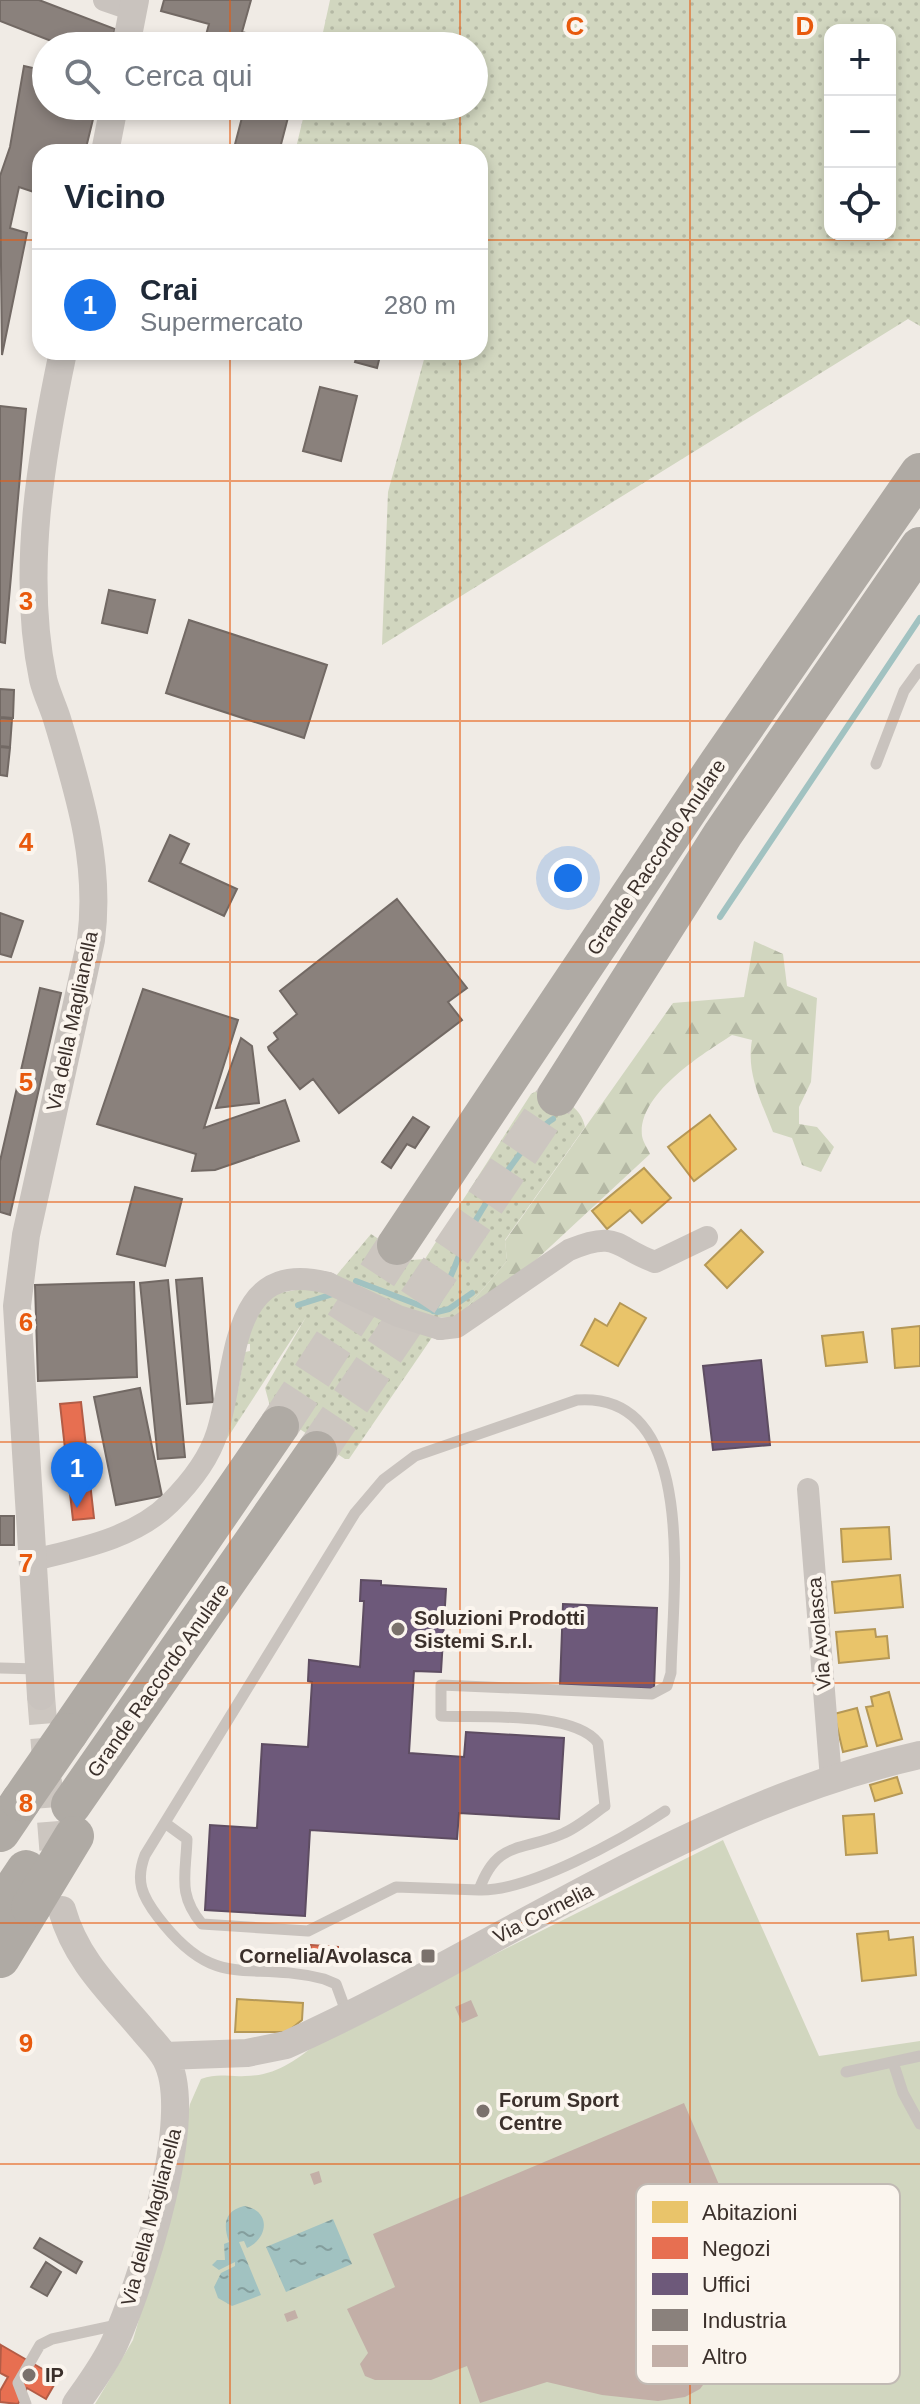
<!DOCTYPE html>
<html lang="it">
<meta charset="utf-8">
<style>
body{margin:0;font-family:Arial,sans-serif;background:#f2f2f3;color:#1f2937}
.controls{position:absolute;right:24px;top:24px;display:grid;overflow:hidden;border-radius:16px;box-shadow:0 4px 12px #0003}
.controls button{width:72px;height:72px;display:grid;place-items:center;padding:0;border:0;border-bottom:2px solid #e0e1e3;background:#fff;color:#1f2937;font:40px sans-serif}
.you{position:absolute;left:568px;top:878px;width:28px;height:28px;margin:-20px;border:6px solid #fff;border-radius:50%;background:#1a73e8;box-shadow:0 0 0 12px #1a73e833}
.badge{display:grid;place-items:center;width:52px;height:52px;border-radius:50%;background:#1a73e8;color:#fff;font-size:26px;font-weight:700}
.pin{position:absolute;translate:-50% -66px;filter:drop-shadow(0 2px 4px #0008)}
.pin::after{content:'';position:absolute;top:42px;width:28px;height:24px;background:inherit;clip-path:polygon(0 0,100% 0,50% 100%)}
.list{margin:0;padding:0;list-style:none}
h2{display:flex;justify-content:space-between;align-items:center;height:104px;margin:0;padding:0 32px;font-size:34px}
h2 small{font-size:26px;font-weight:400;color:#747a83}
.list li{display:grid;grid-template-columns:52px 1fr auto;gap:24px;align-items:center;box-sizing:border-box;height:112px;padding:0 32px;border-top:2px solid #e0e1e3}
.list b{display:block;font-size:30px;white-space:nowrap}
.list p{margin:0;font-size:26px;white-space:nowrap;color:#747a83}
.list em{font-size:26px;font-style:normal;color:#747a83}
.icon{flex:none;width:44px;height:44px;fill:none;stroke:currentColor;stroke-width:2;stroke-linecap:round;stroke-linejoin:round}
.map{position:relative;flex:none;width:920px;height:2404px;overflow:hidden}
.search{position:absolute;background:#fff;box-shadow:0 4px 12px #0003;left:32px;top:32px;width:456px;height:88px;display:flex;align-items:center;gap:20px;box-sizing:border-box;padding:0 28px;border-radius:44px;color:#747a83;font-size:30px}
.panel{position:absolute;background:#fff;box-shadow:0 4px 12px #0003;left:32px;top:144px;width:456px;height:216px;border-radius:24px}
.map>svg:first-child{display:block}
.grass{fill:url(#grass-dots);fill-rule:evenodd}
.forest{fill:url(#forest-firs)}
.green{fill:#d1d6bf}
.water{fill:url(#water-ripples)}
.homes{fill:#e9c46a;stroke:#b59857;stroke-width:2}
.shops{fill:#e76f51;stroke:#b35c46;stroke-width:2}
.offices{fill:#6d597a;stroke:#5e4d62;stroke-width:2}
.industry{fill:#8a817c;stroke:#726964;stroke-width:2}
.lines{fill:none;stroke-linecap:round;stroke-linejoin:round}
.stream{stroke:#a1c2c1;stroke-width:6}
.building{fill:#c3afa7}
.tertiary-tunnel{stroke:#ccc6c0;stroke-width:28;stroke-dasharray:28 14;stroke-linecap:butt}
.motorway-tunnel{stroke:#ccc6c0;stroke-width:40;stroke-dasharray:40 20;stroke-linecap:butt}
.service{stroke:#c9c3be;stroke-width:11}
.minor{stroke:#c9c3be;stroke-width:22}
.tertiary{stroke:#c9c3be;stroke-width:28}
.motorway{stroke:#afaaa4;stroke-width:40}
.minor-bridge{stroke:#c9c3be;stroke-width:22}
.motorway-bridge{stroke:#afaaa4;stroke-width:40}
.grid{fill:none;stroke:#e8590c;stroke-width:2;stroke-opacity:0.55}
.poi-dot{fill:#7a716c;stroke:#fbf5ee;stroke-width:3}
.labels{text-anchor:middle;stroke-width:8;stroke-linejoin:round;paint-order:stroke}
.street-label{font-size:20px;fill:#3b302b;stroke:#fbf5ee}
.poi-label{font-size:20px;font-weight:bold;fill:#3b302b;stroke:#fbf5ee;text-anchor:start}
.key{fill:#fbf5ee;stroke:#c1bab4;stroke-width:2}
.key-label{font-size:22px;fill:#3b302b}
.grid-label{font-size:26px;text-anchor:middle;font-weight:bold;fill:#e8590c;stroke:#fbf5ee;stroke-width:8;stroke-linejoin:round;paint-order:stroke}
</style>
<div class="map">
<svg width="920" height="2404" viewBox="0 0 920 2404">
<defs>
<pattern id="grass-dots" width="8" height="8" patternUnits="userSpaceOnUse" patternTransform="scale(2)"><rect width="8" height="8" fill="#d1d6bf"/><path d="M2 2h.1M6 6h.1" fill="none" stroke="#b4b8a4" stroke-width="1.8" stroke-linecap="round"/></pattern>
<pattern id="forest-firs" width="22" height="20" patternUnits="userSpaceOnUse" patternTransform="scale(2)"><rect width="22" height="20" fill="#d1d6bf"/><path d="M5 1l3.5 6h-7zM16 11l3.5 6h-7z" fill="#b4b8a4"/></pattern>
<pattern id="water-ripples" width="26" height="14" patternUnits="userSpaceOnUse" patternTransform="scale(2)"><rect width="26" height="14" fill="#a1c2c1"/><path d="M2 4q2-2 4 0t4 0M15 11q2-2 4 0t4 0" fill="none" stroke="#849e9d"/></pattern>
</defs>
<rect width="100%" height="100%" fill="#f0ebe5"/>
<path class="grass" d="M330 0H920V326L908 319 382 645 388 492 426 352H480V152H295L306 106H474V46H320ZM890 30V234H830V30Z
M542 1088C560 1099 581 1105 585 1127L505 1240 507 1261 459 1317 426 1318 335 1277 371 1234 411 1260 425 1259 531 1094Z
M311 1287 433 1336 349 1459H345L271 1410 265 1388 306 1317 215 1457 238 1389 245 1352 250 1351V1344H246L264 1296Z"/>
<path class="forest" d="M754 941 783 954 787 986 817 998 811 1082 799 1107V1124L817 1127 834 1147 821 1172 802 1165 792 1138 773 1132C761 1101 746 1073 752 1040L732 1035C703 1054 637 1094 642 1136 643 1142 648 1149 650 1154L537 1259 459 1317 507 1261 505 1241 673 1003 744 997Z"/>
<path class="green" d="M723 1840 819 2056 920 2041V2404H95L133 2340 170 2212 190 2104 201 2079C218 2073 228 2077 245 2076 276 2076 296 2060 319 2042Z"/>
<path class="water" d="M244 2206C271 2210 269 2238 247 2248L244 2241 239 2242 261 2295 232 2306 218 2298 214 2287 221 2273 235 2266V2262L219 2270 212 2265 217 2260H225L224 2244 229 2242C223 2225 224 2211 244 2206Z
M333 2219 352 2264 286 2292 266 2247Z"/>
<path class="homes" d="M710 1115 736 1149 694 1181 668 1147Z
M644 1168 671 1198 642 1223 630 1210 607 1229 592 1211Z
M741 1230 763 1252 727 1288 705 1265Z
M620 1303 646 1318 618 1366 581 1345 595 1319 607 1326Z
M920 1326V1366L895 1368 892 1329Z
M863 1332 867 1362 826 1366 822 1336Z
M889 1527 891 1559 843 1562 841 1529Z
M900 1575 903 1607 835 1613 832 1582Z
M875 1629 876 1637 887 1636 889 1658 839 1663 836 1632Z
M889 1692 902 1739 877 1746 866 1707 873 1706 871 1697Z
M857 1708 867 1746 843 1752 834 1714Z
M897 1777 902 1793 875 1801 870 1785Z
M874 1814 877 1853 846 1855 843 1816Z
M888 1931 889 1940 913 1937 916 1975 862 1981 857 1934Z
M237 1999 303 2003 302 2020 287 2032H235Z"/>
<path class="shops" d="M81 1402 94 1518 73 1520 60 1404Z
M311 1945 338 1947V1961L310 1960Z
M1 2345 58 2378 46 2399 27 2388 18 2404 0 2402V2391L8 2377 0 2373Z"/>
<path class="offices" d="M761 1360 770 1445 713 1450 703 1366Z
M361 1580 381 1581V1585L446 1589 441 1672 414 1671 409 1753 464 1757 466 1732 564 1738 559 1819 459 1813 457 1839 310 1830 305 1916 205 1910 210 1825 257 1828 262 1744 308 1747 312 1682 308 1681 309 1660 360 1667 364 1601H360Z
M563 1604 657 1608 654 1689 560 1685Z"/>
<path class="industry" d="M0 0H39L115 29 111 46H64L0 21Z
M164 0H251L242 32 295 46H203L209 24 161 11Z
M24 66 46 71V106H90L95 111 85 152H40V194L19 187 10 228 27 233 2 355 0 176 10 147Z
M245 106H291L279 152H233Z
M358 352H381L377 368 355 362Z
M320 387 357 396 341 461 303 451Z
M0 406 26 409 5 643 0 642Z
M109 590 155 600 147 633 102 623Z
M189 620 327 665 304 738 166 693Z
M0 689 14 690 13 718 0 717Z
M0 718 12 719 10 747 0 746Z
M0 747 10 748 7 776 0 775Z
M170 835 189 844 180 863 237 889 224 916 149 881Z
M397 899 467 988 448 1002 462 1020 339 1113 313 1079 300 1089 269 1050 268 1047 278 1039 274 1033 297 1014 280 991Z
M0 913 23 921 11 957 0 954Z
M40 988 61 993 10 1215 0 1212V1161Z
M143 989 238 1020 204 1128 285 1100 299 1141 215 1170 192 1171 196 1154 97 1124Z
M241 1038 252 1046 259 1103 216 1108Z
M413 1117 429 1127 415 1148 407 1144 391 1168 382 1162Z
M135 1187 182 1199 165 1266 117 1254Z
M202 1278 213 1402 187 1404 176 1280Z
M168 1280 185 1457 158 1459 140 1283Z
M134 1282 137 1377 38 1381 35 1285Z
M140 1388 162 1496 116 1505 94 1397Z
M0 1516H14V1545H0Z
M40 2238 82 2262 76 2273 34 2248Z
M46 2262 61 2272 47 2296 31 2287Z"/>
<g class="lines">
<path class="stream" d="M720 917 920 618
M356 1281 437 1312 449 1309 472 1293
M298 1305 333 1294
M433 1311C450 1284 454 1266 466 1239 478 1213 530 1132 553 1119"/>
</g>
<path class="building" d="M471 2000 478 2016 462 2023 455 2007Z
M684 2103 777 2320 713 2352 711 2374 700 2389 685 2397 658 2401 602 2395 547 2382 480 2403 467 2366 431 2380H375L365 2376 360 2364 368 2353 347 2309 395 2287 373 2234Z
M319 2171 322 2182 314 2185 310 2174Z
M295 2310 298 2318 287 2322 284 2314Z"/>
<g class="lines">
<path class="tertiary-tunnel" d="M41 1696 55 1870"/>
<path class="motorway-tunnel" d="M279 1426 397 1245
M317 1451 557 1096"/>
<path class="service" d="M876 764 904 691 920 669
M0 1668 38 1669
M165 1823 187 1839C186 1875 177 1894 202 1924L308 1931 396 1887 479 1890C497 1840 520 1852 562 1834 577 1828 592 1815 605 1806L598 1743C575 1711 479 1718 441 1716V1685L652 1694 667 1686 671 1673C672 1596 701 1391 577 1400L415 1456 383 1480 355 1513 145 1855C135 1881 142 1896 158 1917 217 1994 245 1959 324 1979L336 1984 347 2014
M479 1890C528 1892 623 1839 665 1811
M893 2062 903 2093 920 2124
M846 2072 920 2056
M26 2404 18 2383 40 2345 52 2339 117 2325"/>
<path class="minor" d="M104 0 133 10
M440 1329 457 1327 569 1250C619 1229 615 1248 655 1262L707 1237
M808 1489 831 1779
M30 1561C77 1549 134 1539 170 1503 189 1484 209 1459 217 1433 238 1369 227 1256 328 1283"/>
<path class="tertiary" d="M126 46 135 0
M105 152 114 106
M41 1696 17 1306 26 1235 91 940C101 862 79 793 57 719 53 706 46 692 43 679 21 573 41 456 63 352
M62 1910C76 1960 110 1991 143 2030 150 2039 160 2048 166 2059 197 2117 141 2282 115 2342 105 2364 90 2384 76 2404
M165 2056 247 2053 286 2045C497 1950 691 1806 920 1755"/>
<path class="motorway" d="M557 1096 723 834 920 547
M397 1245 719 763 920 473
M68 1733 279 1426
M71 1805 317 1451
M0 1832 21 1801
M0 1909 26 1870
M0 1958 31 1907"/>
<path class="minor-bridge" d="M328 1283 398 1316 440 1329"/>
<path class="motorway-bridge" d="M21 1801 68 1733
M31 1907 74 1836"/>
</g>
<path class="grid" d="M230 0V46M460 0V46M690 0V2404M230 106V152M460 106V152M0 240H40M480 240H920M230 352V2404M460 352V2404M0 481H920M0 721H920M0 962H920M0 1202H920M0 1442H920M0 1683H920M0 1923H920M0 2164H920"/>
<g class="poi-dot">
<circle cx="398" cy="1629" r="8"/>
<rect x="420" y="1948" width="16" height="16" rx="4"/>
<circle cx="483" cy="2111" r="8"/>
<circle cx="29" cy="2375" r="8"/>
</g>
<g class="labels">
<g class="street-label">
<text transform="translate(656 857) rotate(-56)" y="7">Grande Raccordo Anulare</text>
<text transform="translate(72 1021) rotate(-78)" y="7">Via della Maglianella</text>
<text transform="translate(819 1634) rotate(-95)" y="7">Via Avolasca</text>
<text transform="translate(158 1680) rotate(-55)" y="7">Grande Raccordo Anulare</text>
<text transform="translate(543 1913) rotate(-27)" y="7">Via Cornelia</text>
<text transform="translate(151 2217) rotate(-75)" y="7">Via della Maglianella</text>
</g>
<g class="poi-label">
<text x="414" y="1625">Soluzioni Prodotti<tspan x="414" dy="23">Sistemi S.r.l.</tspan></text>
<text x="412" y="1963" text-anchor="end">Cornelia/Avolasca</text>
<text x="499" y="2107">Forum Sport<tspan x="499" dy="23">Centre</tspan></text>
<text x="45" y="2382">IP</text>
</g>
</g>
<rect x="636" y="2184" width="264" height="200" rx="12" class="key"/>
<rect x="652" y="2201" width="36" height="22" fill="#e9c46a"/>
<rect x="652" y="2237" width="36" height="22" fill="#e76f51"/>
<rect x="652" y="2273" width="36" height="22" fill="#6d597a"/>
<rect x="652" y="2309" width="36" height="22" fill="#8a817c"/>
<rect x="652" y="2345" width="36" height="22" fill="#c3afa7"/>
<g class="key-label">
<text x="702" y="2220">Abitazioni</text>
<text x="702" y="2256">Negozi</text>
<text x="702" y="2292">Uffici</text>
<text x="702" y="2328">Industria</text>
<text x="702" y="2364">Altro</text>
</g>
<g class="grid-label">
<text x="575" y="35">C</text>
<text x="805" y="35">D</text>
<text x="26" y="610">3</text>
<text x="26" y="851">4</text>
<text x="26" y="1091">5</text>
<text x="26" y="1331">6</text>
<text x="26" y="1572">7</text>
<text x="26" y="1812">8</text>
<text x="26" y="2052">9</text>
</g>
</svg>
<div class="controls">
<button>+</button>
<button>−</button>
<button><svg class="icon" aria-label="locate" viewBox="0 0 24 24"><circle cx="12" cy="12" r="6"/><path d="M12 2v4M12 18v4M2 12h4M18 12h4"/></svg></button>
</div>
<div class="you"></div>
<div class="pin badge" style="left:77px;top:1508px">1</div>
<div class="search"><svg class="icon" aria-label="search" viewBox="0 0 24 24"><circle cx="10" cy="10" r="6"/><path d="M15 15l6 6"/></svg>Cerca qui</div>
<section class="panel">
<h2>Vicino<small></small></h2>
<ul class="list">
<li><span class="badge">1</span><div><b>Crai</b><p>Supermercato</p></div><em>280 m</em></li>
</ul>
</section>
</div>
